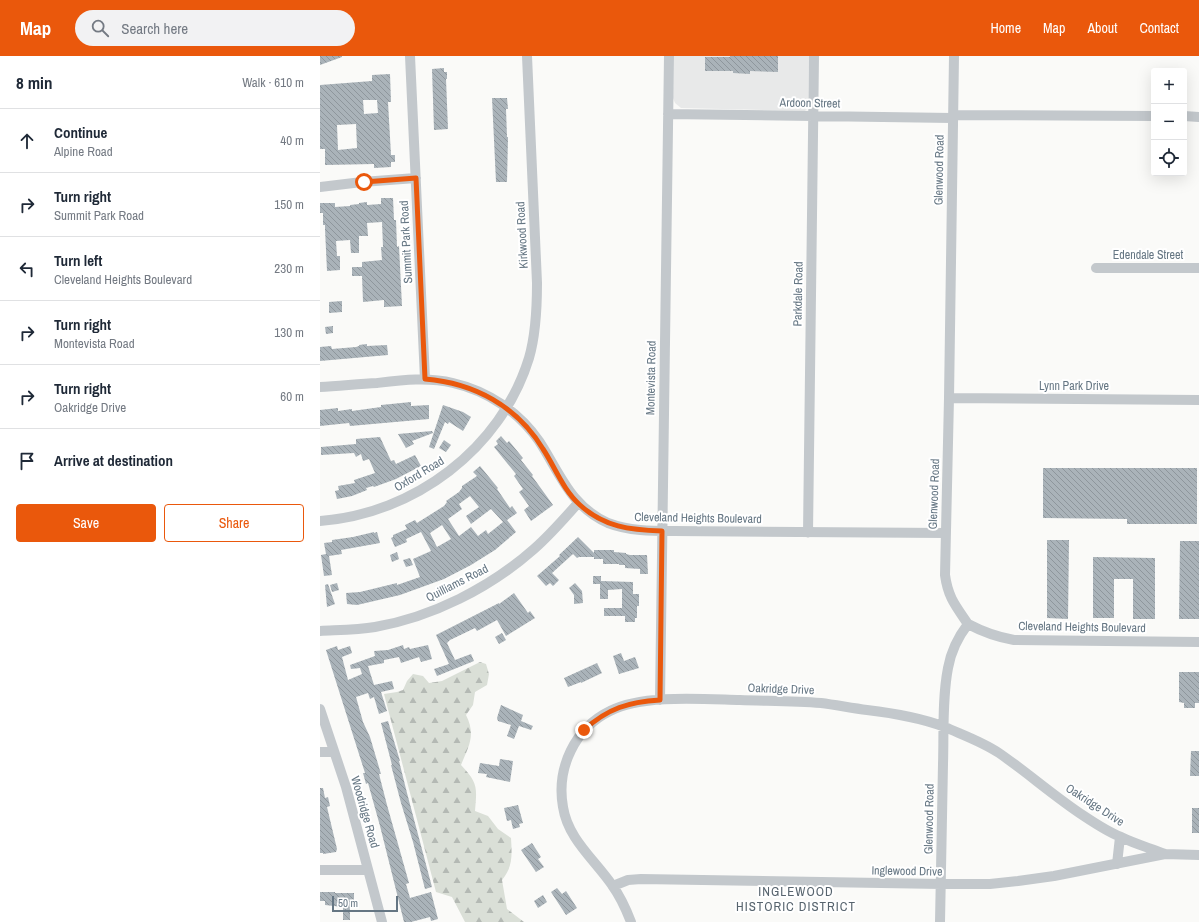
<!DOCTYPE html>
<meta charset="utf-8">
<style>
body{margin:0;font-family:"Archivo Narrow",sans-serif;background:#f2f2f3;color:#1f2937}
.controls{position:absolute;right:12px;top:12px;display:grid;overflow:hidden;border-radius:4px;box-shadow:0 4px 16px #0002}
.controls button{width:36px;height:36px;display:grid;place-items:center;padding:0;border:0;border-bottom:1px solid #e0e1e3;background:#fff;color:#1f2937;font:20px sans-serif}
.scale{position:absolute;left:12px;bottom:10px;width:66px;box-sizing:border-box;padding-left:4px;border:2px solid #657683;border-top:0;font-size:11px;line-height:14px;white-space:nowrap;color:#657683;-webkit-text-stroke:3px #fff;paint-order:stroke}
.stop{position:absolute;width:12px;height:12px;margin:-9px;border:3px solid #ea580c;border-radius:50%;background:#fff}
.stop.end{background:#ea580c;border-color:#fff;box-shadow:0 1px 4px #0008}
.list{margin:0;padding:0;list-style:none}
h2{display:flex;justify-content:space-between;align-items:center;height:52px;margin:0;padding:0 16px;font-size:17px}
h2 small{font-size:13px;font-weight:400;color:#747a83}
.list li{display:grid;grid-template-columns:26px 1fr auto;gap:12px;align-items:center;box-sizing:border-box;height:64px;padding:0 16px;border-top:1px solid #e0e1e3}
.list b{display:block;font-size:15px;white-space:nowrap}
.list p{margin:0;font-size:13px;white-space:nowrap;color:#747a83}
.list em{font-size:13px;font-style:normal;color:#747a83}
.actions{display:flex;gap:8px;padding:12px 16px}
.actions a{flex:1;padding:9px 0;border:1px solid #ea580c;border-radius:4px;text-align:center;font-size:14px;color:#ea580c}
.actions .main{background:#ea580c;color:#fff}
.icon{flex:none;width:22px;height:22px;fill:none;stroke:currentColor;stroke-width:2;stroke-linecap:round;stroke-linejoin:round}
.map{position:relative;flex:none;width:879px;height:866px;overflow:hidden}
header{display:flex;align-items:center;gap:24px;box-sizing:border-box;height:56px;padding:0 20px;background:#ea580c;color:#fff}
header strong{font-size:19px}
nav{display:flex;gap:22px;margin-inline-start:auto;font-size:14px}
.search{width:280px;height:36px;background:#f2f2f3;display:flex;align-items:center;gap:10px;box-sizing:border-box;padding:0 14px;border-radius:22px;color:#747a83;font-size:15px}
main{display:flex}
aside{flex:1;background:#fff}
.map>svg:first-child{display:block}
.built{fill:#e8e9e9}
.forest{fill:url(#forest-firs)}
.building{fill:url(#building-back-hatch);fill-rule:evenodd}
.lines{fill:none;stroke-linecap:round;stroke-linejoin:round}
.minor{stroke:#c3c8cc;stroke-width:10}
.route{stroke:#ea580c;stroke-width:5}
.labels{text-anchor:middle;stroke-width:4;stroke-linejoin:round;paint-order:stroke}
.street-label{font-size:12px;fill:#657683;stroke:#fff}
.neighbourhood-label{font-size:13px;letter-spacing:1px;fill:#57646e;stroke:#fff}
</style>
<header>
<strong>Map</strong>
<div class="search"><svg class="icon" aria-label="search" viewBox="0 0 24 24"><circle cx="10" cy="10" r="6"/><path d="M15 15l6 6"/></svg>Search here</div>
<nav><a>Home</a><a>Map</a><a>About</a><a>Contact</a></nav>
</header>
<main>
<aside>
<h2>8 min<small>Walk · 610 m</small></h2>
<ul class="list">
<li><svg class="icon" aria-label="ahead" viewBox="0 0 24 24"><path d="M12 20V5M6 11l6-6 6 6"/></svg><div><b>Continue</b><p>Alpine Road</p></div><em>40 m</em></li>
<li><svg class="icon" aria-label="right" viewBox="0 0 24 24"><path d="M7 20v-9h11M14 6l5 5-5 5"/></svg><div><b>Turn right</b><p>Summit Park Road</p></div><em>150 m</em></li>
<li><svg class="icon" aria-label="left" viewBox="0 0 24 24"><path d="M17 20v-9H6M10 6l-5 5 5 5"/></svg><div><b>Turn left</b><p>Cleveland Heights Boulevard</p></div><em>230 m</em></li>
<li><svg class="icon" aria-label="right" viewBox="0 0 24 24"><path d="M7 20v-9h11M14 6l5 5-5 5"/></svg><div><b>Turn right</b><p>Montevista Road</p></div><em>130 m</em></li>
<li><svg class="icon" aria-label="right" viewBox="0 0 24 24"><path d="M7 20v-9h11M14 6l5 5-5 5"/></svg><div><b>Turn right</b><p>Oakridge Drive</p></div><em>60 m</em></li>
<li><svg class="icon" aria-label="arrive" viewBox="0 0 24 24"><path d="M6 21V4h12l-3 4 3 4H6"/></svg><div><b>Arrive at destination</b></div></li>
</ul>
<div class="actions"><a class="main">Save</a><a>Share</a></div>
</aside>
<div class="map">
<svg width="879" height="866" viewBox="0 0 879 866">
<defs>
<pattern id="forest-firs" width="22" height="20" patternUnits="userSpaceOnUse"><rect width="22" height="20" fill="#dadfd7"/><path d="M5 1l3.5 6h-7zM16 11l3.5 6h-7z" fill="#b4b9b4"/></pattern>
<pattern id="building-back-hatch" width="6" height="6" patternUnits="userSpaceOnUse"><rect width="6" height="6" fill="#aab3b9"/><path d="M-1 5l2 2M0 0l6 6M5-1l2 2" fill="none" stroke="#8e969c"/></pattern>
</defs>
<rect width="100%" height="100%" fill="#fafaf8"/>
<path class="built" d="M354 0H489L488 52 485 55 361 52 355 47 353 42Z"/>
<path class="forest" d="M160 606 166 608 169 618 167 629 155 636 153 649 146 659C156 679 149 690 141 709 158 727 157 731 155 755L168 760 178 773 191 782C192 799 193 811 182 824L187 853 204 866H145L132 841 116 836 64 638 77 636 83 634 87 625 93 618 103 620 109 627 122 625Z"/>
<path class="building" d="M0 0H22V1L0 9Z
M410 0H458V16L430 15V18L413 17V15H385V1H410Z
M124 12V16H127V23H126L128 73 114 74 112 13Z
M70 18 71 46H68L71 99H75V106H71V111L54 112V108L5 109V93H0V29L52 25V19ZM43 44H57L58 57 44 58ZM36 68 37 92 18 94 17 69Z
M172 42H187L188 53H186L187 81H188L187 126H176Z
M61 142H73L74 164H76L77 191 79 190 82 250 64 251V244L43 246 42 220H32V211H42V206L62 204 61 191H63L62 166 47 167 48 180H39V197H31L30 184 16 185 17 200H20V214L7 215 5 173V169H3V157H0V147H15V151L30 150V149L39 148V147L47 146V149L61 148Z
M22 245V256L9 257V246Z
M13 270V277L6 278 5 271Z
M47 288V290L67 289 68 299 0 305V291L11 290 12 293 36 291 39 290V289Z
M91 346V350L109 349V363L30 370 29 367 0 370V354L18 352V355L32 353V355L61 351V349Z
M123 349 143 356 151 361 143 375 129 366 128 368 125 366 114 393 109 391Z
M112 375 113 377 92 385 94 388 86 392 78 378Z
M181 380 187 387 189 385 203 402 201 404 213 419 212 420 233 449 211 465 204 454 209 450 199 436 203 433 194 420 196 418 174 391 178 388 176 385Z
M60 381 71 405 74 404 76 408 95 399 101 410 76 423 54 431 53 430 46 432 47 434 32 440 17 443 15 435 19 434 18 430 35 427 34 424 55 417 49 403 43 405 41 398 36 401 34 397 1 399V391L36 388V383Z
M124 384 131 389 126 396 119 392Z
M160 410 178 432 177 433 190 452 192 450 197 457 187 464 196 476 175 494 151 509 124 523 80 539 37 549 27 548 26 537 40 536 77 527V529L100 521 93 503 111 495 101 476 86 483 87 486 75 491 71 482 73 481V479L87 473 85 469 95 464 97 467 124 450 127 446 126 445 139 436 142 432V430L157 420 153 416ZM150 440 159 451 146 460 151 468 171 453 183 466 168 478 166 474 158 480 151 471 139 480 128 463 142 453 139 448ZM122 469 131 483 117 491 110 477Z
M723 412H877V468H807V463L723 462Z
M54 476V477L57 476 60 487 21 494 22 498 9 500 12 519 4 520 1 499 6 498 4 487 12 486V484L33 481Z
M258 481 274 497V494H294V496L306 497V498L310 499H327L328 518H320V513L305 512V509H299V508H283V503H274V501H259L257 502 253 498 232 517 239 524 233 530 230 527 226 530 217 520 240 500 239 499Z
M727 484H749L748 563 727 562Z
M860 485H879V563H859Z
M77 496 79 503 72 506 70 499Z
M773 501 835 502V563H813V523H794V562H773Z
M90 502 93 509 86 511 83 504Z
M273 520H281V525L313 526V538H319V550H317V562H315V566H305V560H284V552H302V533L288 534V543H280V528H273Z
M17 527 19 534 12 536 10 529Z
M255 527 262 535 263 547 254 548V539L249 532Z
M8 528 15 548 7 551 5 529Z
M194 537 208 557 210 555 215 562 186 580 177 564 157 575 155 572 130 584 127 587 135 604 151 598 154 605 117 620 114 613 129 608 116 579 179 547V548Z
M182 577 186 584 179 588 175 581Z
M83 589 84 593 89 591 90 593 108 589 112 603 101 606 99 601 81 607 79 601 64 604V607L48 610 54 629 72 625 74 633 61 636 67 655 59 658 54 641 50 643 48 637 36 641 43 666 50 681 61 718H59L67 749 89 827 86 828 90 842 111 836 118 863 111 865 110 861 91 866H84L60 770 48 727 46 728 43 717H45L6 594 17 590 18 594 30 590 32 597 22 601 28 624 42 618 40 612 31 613 30 609 55 600 54 595 68 594Z
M301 597 304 605 315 601 319 612 299 618 293 600Z
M277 607 282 617 261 627V626L248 631 244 622Z
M859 616H879V647H875V652H864V647L859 646Z
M181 649 203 659 201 665 213 670 211 674 199 670 194 683 187 680 191 669 178 665 177 662Z
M68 665 80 705H79L87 737 112 831 105 833 93 786 81 747 71 709H72L61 667Z
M871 695H879V720H870Z
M180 703 193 705 190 726 166 721 167 718 158 717 160 707 179 710Z
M0 732H3L5 742 8 741 10 750 7 751 17 793 16 796 3 798V797H0Z
M198 749 203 767 199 768 200 771 193 773 191 764 187 765 184 752Z
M872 752H879V777H872Z
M212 787 221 801 218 803 224 811 216 816 201 794Z
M237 832 242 838 246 835 257 852 246 859 231 836Z
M0 836H15V837H34V848H30V864H23V851L5 849V845H0Z
M223 839 227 846 218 852 214 845Z"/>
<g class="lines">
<path class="minor" d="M90 0 105 323
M348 58 632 62
M633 59 834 60
M864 60 879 61
M0 131 42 126 96 122
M776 212H879
M0 331C19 330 38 328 57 327 83 324 108 321 133 327 168 335 199 356 219 385 240 417 250 450 288 467 309 475 331 475 354 475L626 477
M629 342 879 344
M0 465C94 458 181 393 209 302 216 278 217 252 217 227L207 0
M488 477 494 0
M648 568C663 576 677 581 694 584L879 586
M0 575C18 574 37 574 55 571 112 561 170 532 214 493 230 479 244 463 258 447
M340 644 349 0
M0 653 26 731 62 866
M0 696H14
M797 808 800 781
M0 814H48
M293 830 308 824 321 823 621 828H670L698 825 734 820 845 798 879 799
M311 866C306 853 300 840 292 829 274 803 248 783 243 751 236 712 255 672 290 655 323 638 383 643 420 644 447 645 474 645 501 647 516 649 532 652 547 654 573 657 601 662 625 671 643 679 663 686 679 697 708 717 735 741 764 760 776 768 788 776 801 781 815 788 830 792 845 798
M620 866C621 813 622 761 623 708 624 677 622 643 628 612 631 595 638 581 648 568 635 549 628 541 625 519L629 342 634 0"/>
</g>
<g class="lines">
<path class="route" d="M44 126 96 122 105 323C154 327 197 350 223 393 235 411 243 434 260 449 284 471 310 474 342 475L340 644C309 646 288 652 264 674"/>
</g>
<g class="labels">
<g class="street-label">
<text transform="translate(490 47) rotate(1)" y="4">Ardoon Street</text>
<text transform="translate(619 114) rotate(-89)" y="4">Glenwood Road</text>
<text transform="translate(202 179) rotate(-93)" y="4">Kirkwood Road</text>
<text transform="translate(86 186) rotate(-93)" y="4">Summit Park Road</text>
<text x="828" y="203">Edendale Street</text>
<text transform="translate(478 238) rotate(-89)" y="4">Parkdale Road</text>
<text transform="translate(331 322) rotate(-89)" y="4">Montevista Road</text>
<text x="754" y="334">Lynn Park Drive</text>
<text transform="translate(99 418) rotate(-31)" y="4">Oxford Road</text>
<text transform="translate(614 438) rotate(-88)" y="4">Glenwood Road</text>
<text transform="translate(378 462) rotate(1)" y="4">Cleveland Heights Boulevard</text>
<text transform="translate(137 527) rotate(-27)" y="4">Quilliams Road</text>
<text transform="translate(762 571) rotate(1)" y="4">Cleveland Heights Boulevard</text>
<text transform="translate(461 633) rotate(2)" y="4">Oakridge Drive</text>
<text transform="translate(775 749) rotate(33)" y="4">Oakridge Drive</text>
<text transform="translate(45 756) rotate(74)" y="4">Woodridge Road</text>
<text transform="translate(609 763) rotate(-89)" y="4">Glenwood Road</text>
<text transform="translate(587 815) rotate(1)" y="4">Inglewood Drive</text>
</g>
<g class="neighbourhood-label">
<text x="476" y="840">INGLEWOOD<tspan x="476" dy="15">HISTORIC DISTRICT</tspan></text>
</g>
</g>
</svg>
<div class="controls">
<button>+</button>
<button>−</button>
<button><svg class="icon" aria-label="locate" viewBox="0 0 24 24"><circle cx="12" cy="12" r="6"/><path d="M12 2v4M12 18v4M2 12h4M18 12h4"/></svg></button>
</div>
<div class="scale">50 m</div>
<div class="stop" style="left:44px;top:126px"></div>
<div class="stop end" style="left:264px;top:674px"></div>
</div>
</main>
